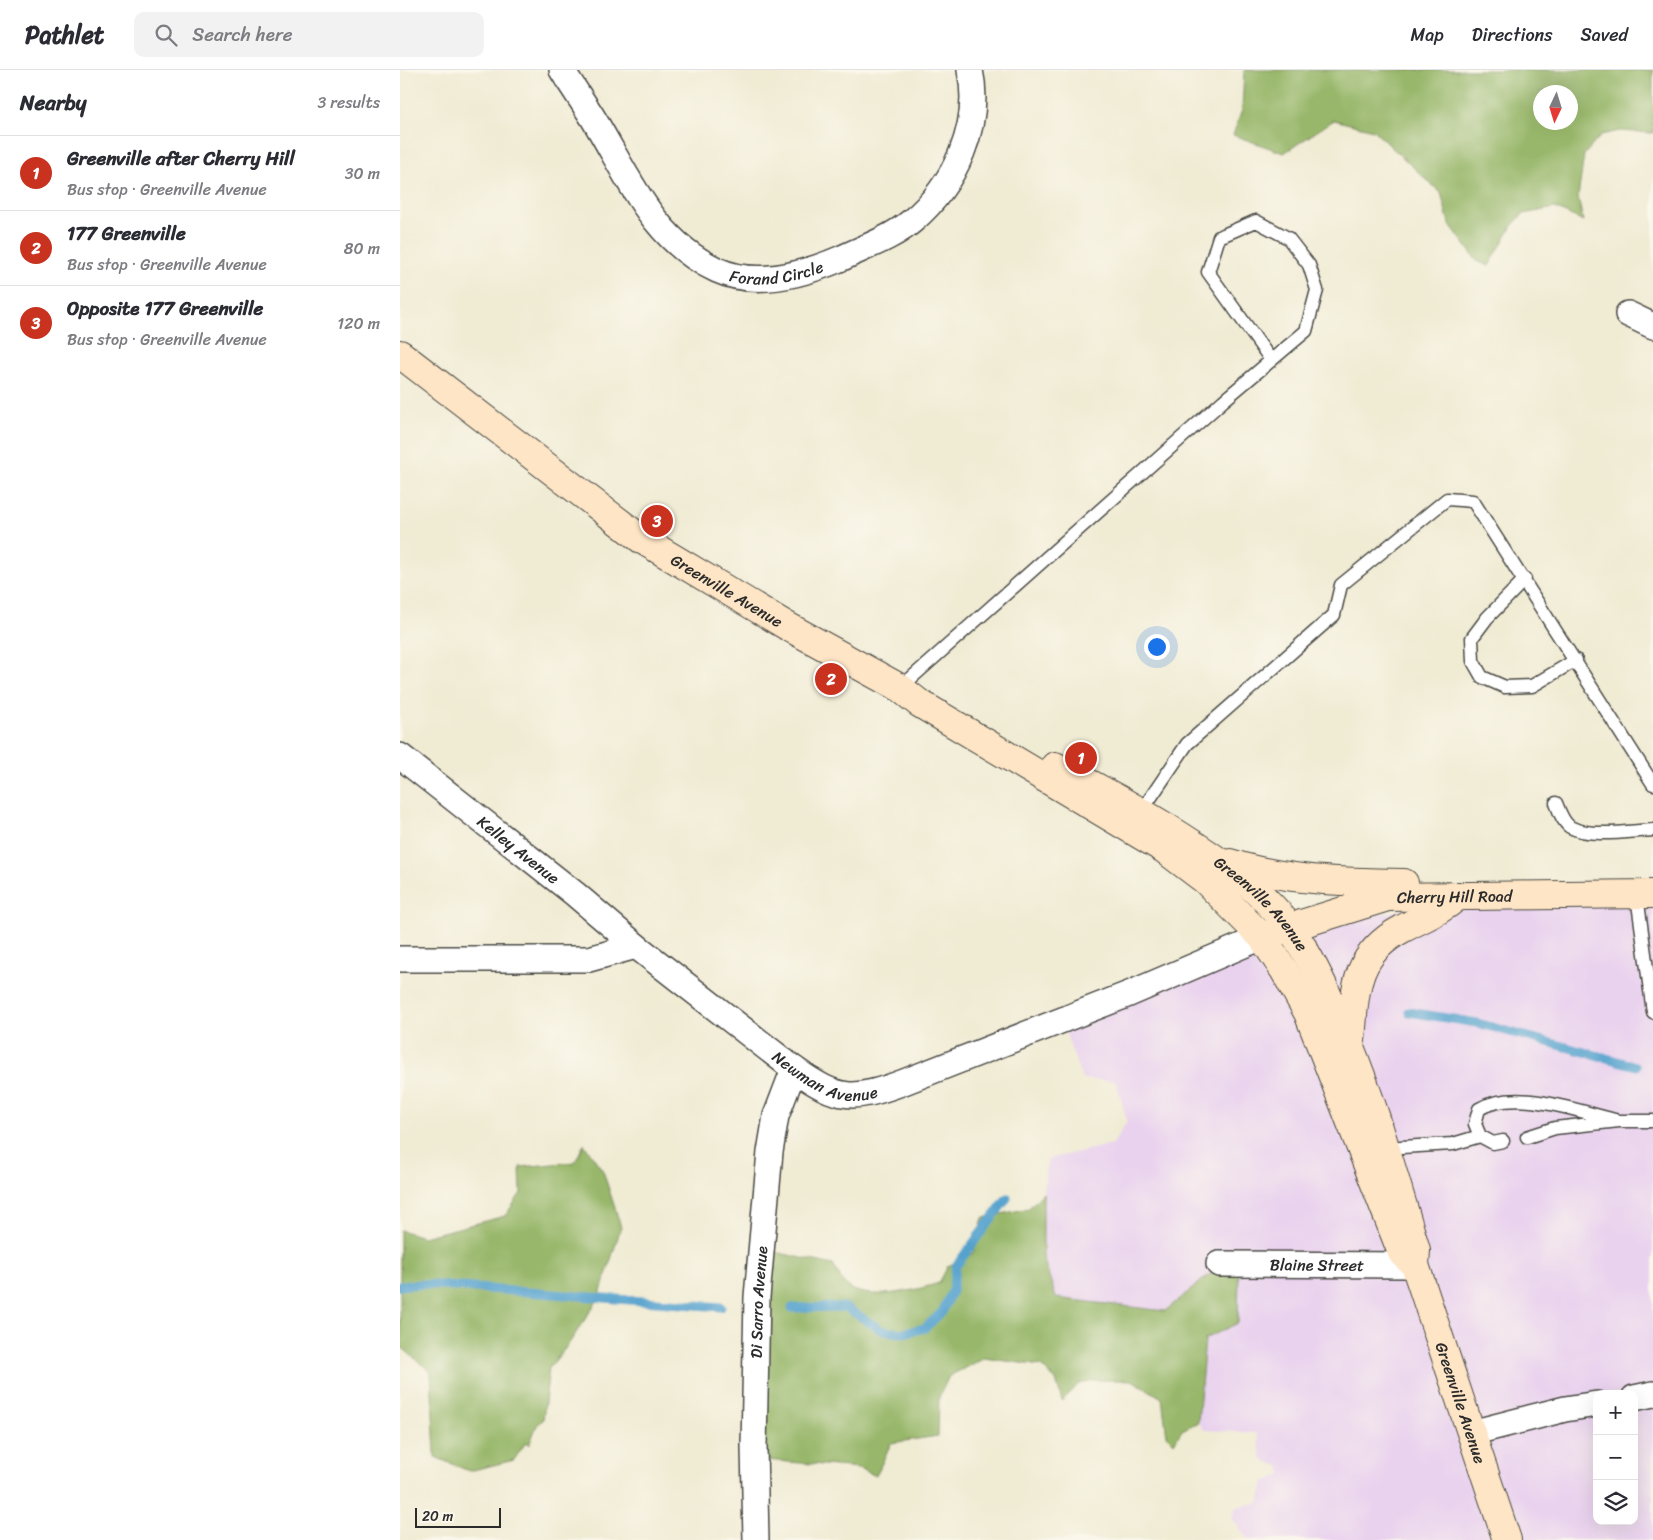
<!DOCTYPE html>
<meta charset="utf-8">
<style>
body{margin:0;font-family:Sriracha,sans-serif;background:#f2f2f3;color:#2b2b33}
.controls{position:absolute;right:15px;bottom:15px;display:grid;overflow:hidden;border-radius:10px;box-shadow:0 5px 20px #0002}
.controls button{width:45px;height:45px;display:grid;place-items:center;padding:0;border:0;border-bottom:1px solid #e1e1e2;background:#fff;color:#2b2b33;font:25px sans-serif}
.compass{position:absolute;left:1133px;top:15px;width:45px;height:45px;border-radius:50%;background:#fff;box-shadow:0 5px 20px #0002;rotate:184deg}
.scale{position:absolute;left:15px;bottom:12px;width:86px;box-sizing:border-box;padding-left:5px;border:2px solid #2b2b2b;border-top:0;font-size:14px;line-height:18px;white-space:nowrap;color:#2b2b2b;-webkit-text-stroke:4px #fbf7ec;paint-order:stroke}
.you{position:absolute;left:756px;top:576px;width:18px;height:18px;margin:-12px;border:4px solid #fff;border-radius:50%;background:#1a73e8;box-shadow:0 0 0 8px #1a73e833}
.badge{display:grid;place-items:center;width:32px;height:32px;border-radius:50%;background:#c8321e;color:#fff;font-size:16px;font-weight:700}
.pin{position:absolute;translate:-50% -50%;border:2px solid #fff;box-shadow:0 1px 5px #0006}
.list{margin:0;padding:0;list-style:none}
h2{display:flex;justify-content:space-between;align-items:center;height:65px;margin:0;padding:0 20px;font-size:21px}
h2 small{font-size:16px;font-weight:400;color:#7c7c81}
.list li{display:grid;grid-template-columns:32px 1fr auto;gap:15px;align-items:center;box-sizing:border-box;height:75px;padding:0 20px;border-top:1px solid #e1e1e2}
.list b{display:block;font-size:19px;white-space:nowrap}
.list p{margin:0;font-size:16px;white-space:nowrap;color:#7c7c81}
.list em{font-size:16px;font-style:normal;color:#7c7c81}
.icon{flex:none;width:28px;height:28px;fill:none;stroke:currentColor;stroke-width:2;stroke-linecap:round;stroke-linejoin:round}
.map{position:relative;flex:none;width:1253px;height:1470px;overflow:hidden}
header{display:flex;align-items:center;gap:30px;box-sizing:border-box;height:70px;padding:0 25px;background:#fff;border-bottom:1px solid #e1e1e2}
header strong{font-size:24px}
nav{display:flex;gap:28px;margin-inline-start:auto;font-size:18px}
.search{width:350px;height:45px;background:#f2f2f3;display:flex;align-items:center;gap:12px;box-sizing:border-box;padding:0 18px;border-radius:10px;color:#7c7c81;font-size:19px}
main{display:flex}
aside{flex:1;background:#fff}
.map>svg:first-child{display:block}
.built{fill:#e9d2ee;fill-rule:evenodd}
.forest{fill:#98b76a;stroke:#62714a;fill-rule:evenodd}
.lines{fill:none;stroke-linecap:round;stroke-linejoin:round}
.stream{stroke:#55a2ce;stroke-width:9}
.service-casing{stroke:#494844;stroke-width:15}
.minor-casing{stroke:#494844;stroke-width:28}
.secondary-casing{stroke:#494844;stroke-width:30}
.service{stroke:#fff;stroke-width:12}
.minor{stroke:#fff;stroke-width:25}
.secondary{stroke:#fde5c5;stroke-width:28}
.labels{text-anchor:middle;stroke-width:5;stroke-linejoin:round;paint-order:stroke}
.street-label{font-size:16px;fill:#2b2b2b;stroke:#fbf7ec}
</style>
<header>
<strong>Pathlet</strong>
<div class="search"><svg class="icon" aria-label="search" viewBox="0 0 24 24"><circle cx="10" cy="10" r="6"/><path d="M15 15l6 6"/></svg>Search here</div>
<nav><a>Map</a><a>Directions</a><a>Saved</a></nav>
</header>
<main>
<aside>
<h2>Nearby<small>3 results</small></h2>
<ul class="list">
<li><span class="badge">1</span><div><b>Greenville after Cherry Hill</b><p>Bus stop · Greenville Avenue</p></div><em>30 m</em></li>
<li><span class="badge">2</span><div><b>177 Greenville</b><p>Bus stop · Greenville Avenue</p></div><em>80 m</em></li>
<li><span class="badge">3</span><div><b>Opposite 177 Greenville</b><p>Bus stop · Greenville Avenue</p></div><em>120 m</em></li>
</ul>
</aside>
<div class="map">
<svg width="1253" height="1470" viewBox="0 0 1253 1470">
<rect width="100%" height="100%" fill="#fbf7ec"/>
<filter id="ink" filterUnits="userSpaceOnUse"><feTurbulence type="fractalNoise" baseFrequency=".02" numOctaves="2"/><feDisplacementMap in="SourceGraphic" scale="10" xChannelSelector="R" yChannelSelector="G"/><feConvolveMatrix kernelMatrix="1 2 1 2 8 2 1 2 1" color-interpolation-filters="sRGB"/></filter>
<filter id="wash" filterUnits="userSpaceOnUse"><feTurbulence type="fractalNoise" baseFrequency=".0096" numOctaves="4" result="noise"/><feDisplacementMap in="SourceGraphic" scale="20" xChannelSelector="R" yChannelSelector="G"/><feGaussianBlur stdDeviation="1.12" result="paint"/><feColorMatrix in="noise" values="0 0 0 0 0 0 0 0 0 0 0 0 0 0 0 0 0 1.4 0 .05"/><feComposite in="paint" operator="in"/></filter>
<g filter="url(#wash)">
<rect width="100%" height="100%" fill="#f0ebd3"/>
<path class="built" d="M1253 818V1470H849L832 1448 836 1437 859 1433 864 1412 882 1405 880 1397 862 1389 857 1363 804 1360 798 1352 805 1269 815 1200 765 1241 656 1228 643 1188V1123L648 1089 713 1074 727 1051 716 1011 682 1009 658 942 979 844 1010 839ZM1197 1324H1234V1451H1197Z"/>
<path class="forest" d="M844 0H1253V63L1220 61 1201 65 1184 85 1178 127 1183 151 1155 138 1123 144 1112 156 1089 196 1077 191 1049 153 1041 123 973 60 934 50 884 83 833 65 842 40ZM1140 22H1170V52H1140Z
M184 1074 203 1101 221 1157 199 1228 168 1275 149 1298 143 1350 137 1355 129 1375 126 1372 114 1390 69 1401 35 1387 31 1302 0 1276V1160L23 1167 105 1146 121 1123 120 1097 175 1092Z
M643 1123V1187L656 1228 765 1241 815 1200 839 1199 838 1253 805 1269 798 1352 782 1360 774 1373 767 1366 762 1328 732 1310H692L679 1314 662 1331 656 1310 641 1296 585 1288 549 1306 539 1327 538 1366 491 1373 476 1406 459 1398 354 1389 362 1179 433 1195C437 1201 441 1210 446 1215 464 1233 518 1220 539 1213L548 1196 573 1183 583 1148 629 1138Z"/>
<g class="lines">
<path class="stream" d="M1009 942 1077 953 1236 996
M0 1216 22 1214 321 1237
M392 1238 445 1237 483 1261 503 1263 525 1258 542 1242 552 1221 556 1196 607 1128"/>
</g>
</g>
<g filter="url(#ink)">
<g class="lines">
<g class="service-casing">
<path id="service" d="M1125 509 1087 548 1072 568 1073 591 1082 607 1105 617 1132 616 1176 590
M500 618 823 331 906 261 917 220 909 195 888 168 856 151 819 167 808 202 871 290
M1156 733C1159 741 1163 752 1170 757 1190 768 1231 761 1253 760
M741 742 787 674 934 545 941 515 1047 429 1073 431 1253 714
M1237 826 1253 942
M1219 1051H1253
M1103 1071 1093 1073 1080 1066 1075 1054 1079 1039C1115 1017 1180 1042 1219 1051L1155 1058 1127 1067
M984 1078 1053 1074 1080 1066"/>
</g>
<g class="minor-casing">
<g id="minor">
<path id="s1" d="M162 0C172 16 183 32 193 48 228 105 252 170 317 200 356 218 405 204 442 188 465 177 492 168 512 151 555 115 582 55 570 0"/>
<path d="M1228 244 1253 256"/>
<path id="s2" d="M0 686 175 824 236 876"/>
<path id="s3" d="M0 889H189L236 876 394 999C439 1031 453 1031 504 1012L729 924 862 867"/>
<path id="s4" d="M819 1194 1015 1195"/>
<path d="M1234 1328 1253 1324"/>
<path d="M1071 1363 1165 1339 1197 1334"/>
<path id="s5" d="M356 1470 354 1376 357 1227 370 1082 376 1046 394 999"/>
</g>
</g>
<g class="secondary-casing">
<g id="secondary">
<path id="s6" d="M0 284 241 469 387 556 500 618 519 633 764 779 805 810 862 867 884 900 908 943 1002 1183 1015 1195"/>
<path id="s7" d="M655 696C696 716 732 736 771 760 814 787 859 816 890 858 906 880 919 906 930 931 965 1005 987 1082 1010 1160L1016 1180 1015 1195 1107 1470"/>
<path d="M830 793C886 811 945 812 1004 813"/>
<path id="s8" d="M872 863 988 827 1253 824"/>
<path d="M951 971C955 923 953 885 1002 859 1024 847 1038 843 1058 826"/>
</g>
</g>
<use href="#service" class="service"/>
<use href="#minor" class="minor"/>
<use href="#secondary" class="secondary"/>
</g>
</g>
<g class="labels">
<g class="street-label">
<text dy="6" stroke="none"><textPath href="#s1" startOffset="318">Forand Circle</textPath></text>
<text dy="6" stroke="none"><textPath href="#s6" startOffset="404">Greenville Avenue</textPath></text>
<text dy="6" stroke="none"><textPath href="#s2" startOffset="151">Kelley Avenue</textPath></text>
<text dy="6" stroke="none"><textPath href="#s8" startOffset="188">Cherry Hill Road</textPath></text>
<text dy="6" stroke="none"><textPath href="#s7" startOffset="250">Greenville Avenue</textPath></text>
<text dy="6" stroke="none"><textPath href="#s3" startOffset="471">Newman Avenue</textPath></text>
<text dy="6" stroke="none"><textPath href="#s4" startOffset="98">Blaine Street</textPath></text>
<text dy="6" stroke="none"><textPath href="#s5" startOffset="238">Di Sarro Avenue</textPath></text>
<text dy="6" stroke="none"><textPath href="#s7" startOffset="795">Greenville Avenue</textPath></text>
</g>
</g>
</svg>
<div class="controls">
<button>+</button>
<button>−</button>
<button><svg class="icon" aria-label="layers" viewBox="0 0 24 24"><path d="M12 4l9 5-9 5-9-5zM3 14l9 5 9-5"/></svg></button>
</div>
<svg class="compass" viewBox="-18 -18 36 36"><path d="M0-13l5 13h-10z" fill="#e53935"/><path d="M0 13l5-13h-10z" fill="#7c7c81"/></svg>
<div class="scale">20 m</div>
<div class="you"></div>
<div class="pin badge" style="left:681px;top:688px">1</div>
<div class="pin badge" style="left:431px;top:609px">2</div>
<div class="pin badge" style="left:257px;top:451px">3</div>
</div>
</main>
